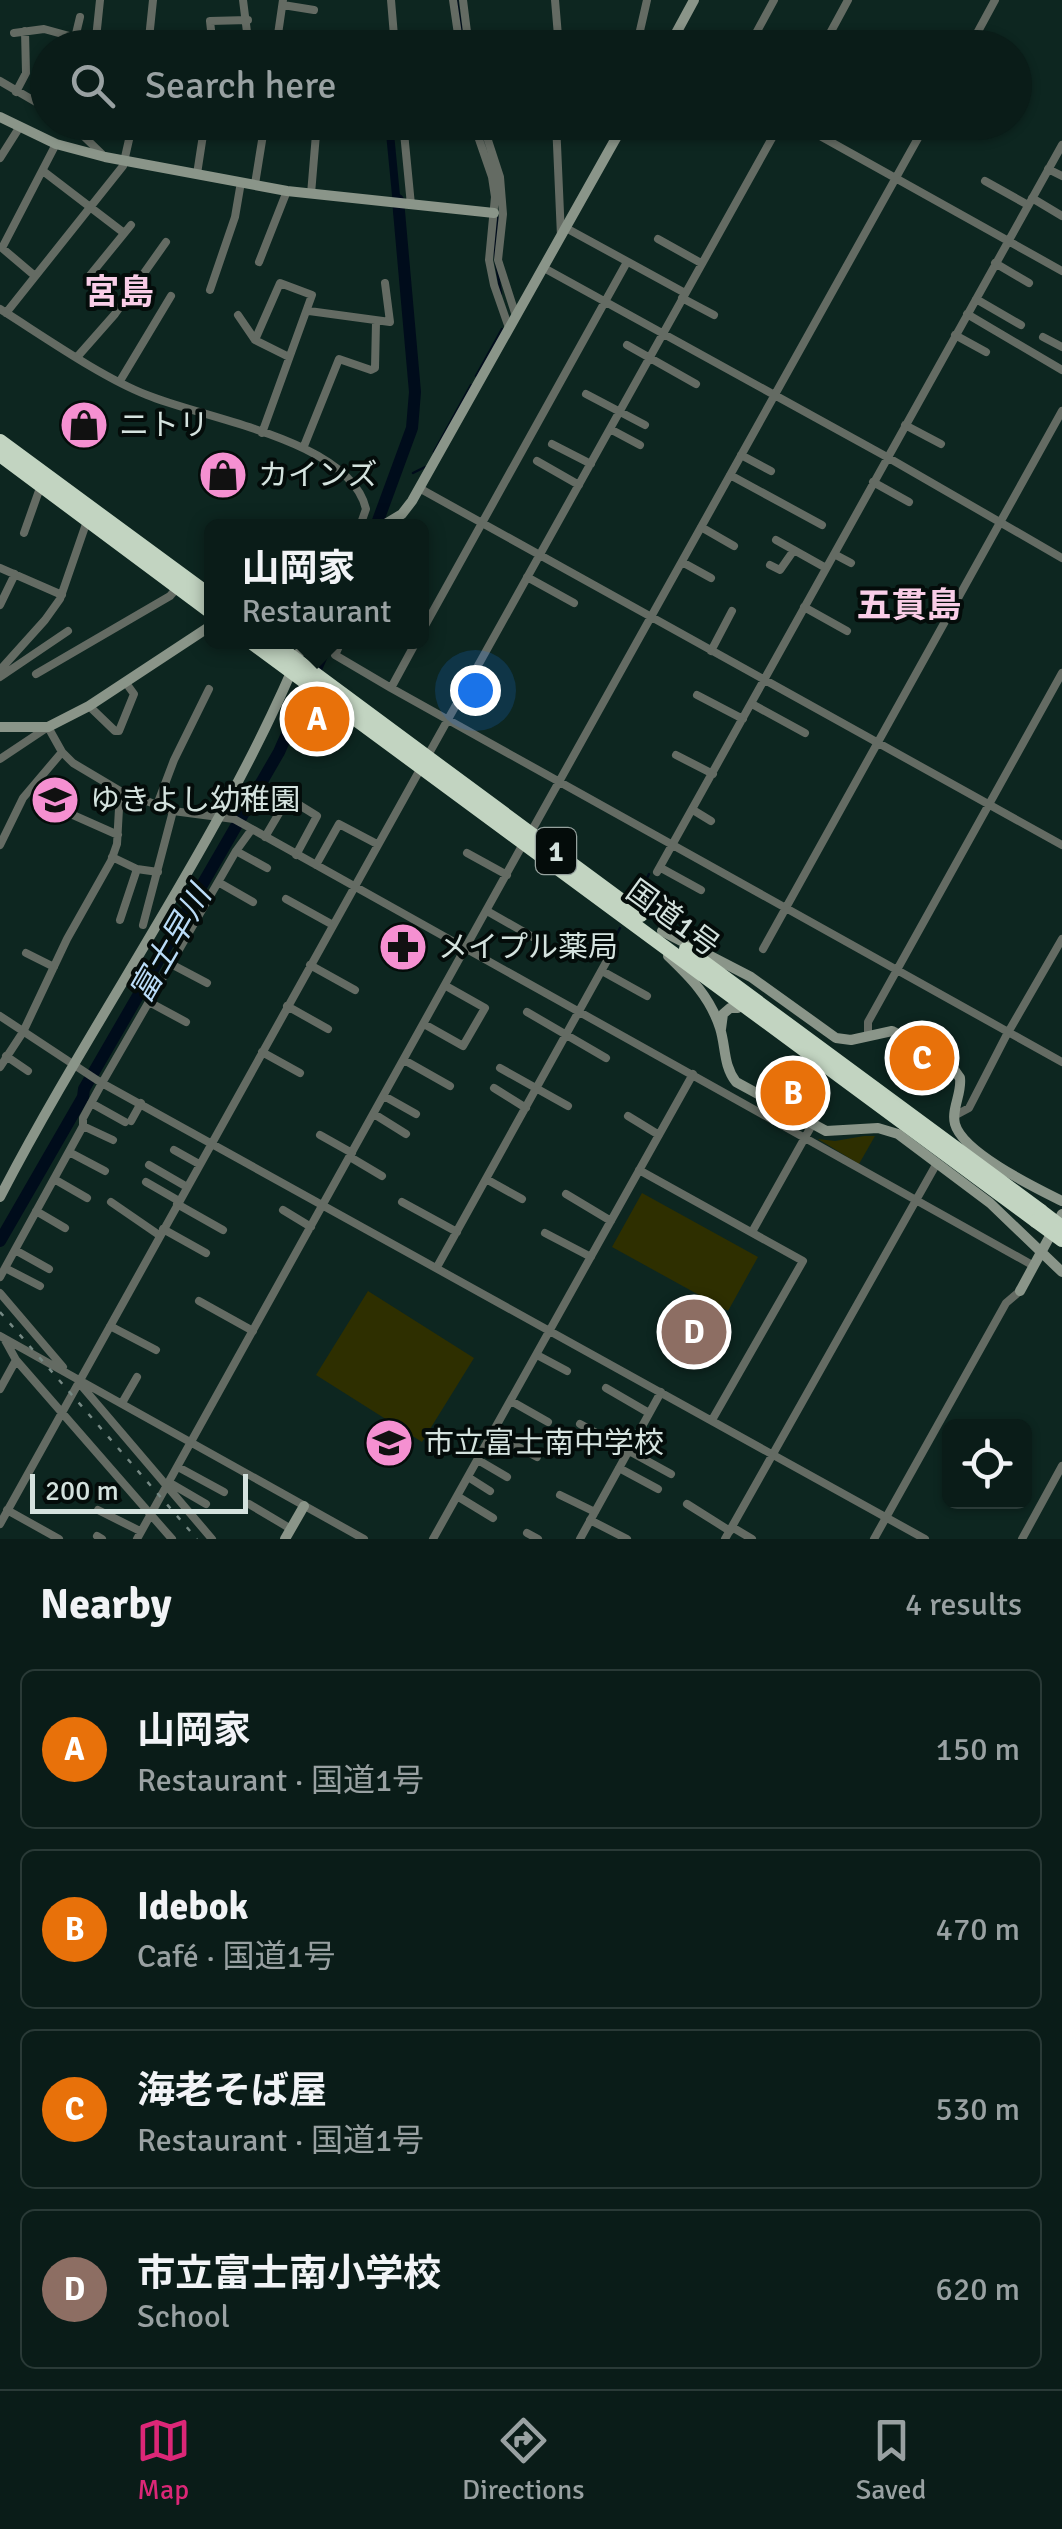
<!DOCTYPE html>
<meta charset="utf-8">
<style>
body{margin:0;font-family:Signika,"Noto Sans JP",sans-serif;background:#182925;color:#f1f3f6}
.controls{position:absolute;right:30px;bottom:30px;display:grid;overflow:hidden;border-radius:15px;box-shadow:0 2px 8px #0004}
.controls button{width:90px;height:90px;display:grid;place-items:center;padding:0;border:0;border-bottom:2px solid #2a3a37;background:#0a1c18;color:#f1f3f6;font:50px sans-serif}
.scale{position:absolute;left:30px;bottom:25px;width:218px;box-sizing:border-box;padding-left:10px;border:5px solid #d4e2de;border-top:0;font-size:28px;line-height:35px;white-space:nowrap;color:#d4e2de;-webkit-text-stroke:8px #040c0a;paint-order:stroke}
.you{position:absolute;left:475px;top:690px;width:35px;height:35px;margin:-25px;border:8px solid #fff;border-radius:50%;background:#1a73e8;box-shadow:0 0 0 15px #1a73e833}
.badge{display:grid;place-items:center;width:65px;height:65px;border-radius:50%;background:#db2777;color:#fff;font-size:32px;font-weight:700}
.pin{position:absolute;translate:-50% -50%;border:5px solid #fff;box-shadow:0 2px 10px #0006}
.popup{position:absolute;left:204px;top:519px;width:225px;height:130px;box-sizing:border-box;display:grid;place-content:center;border-radius:15px;background:#0a1c18;filter:drop-shadow(0 2px 8px #0005);font-size:32px;white-space:nowrap;color:#99a1a2}
.popup b{font-size:38px;color:#f1f3f6}
.popup::after{content:'';position:absolute;left:50%;top:100%;margin-left:-20px;border:20px solid transparent;border-top-color:#0a1c18}
.list{margin:0;padding:0;list-style:none}
h2{display:flex;justify-content:space-between;align-items:center;height:130px;margin:0;padding:0 40px;font-size:42px}
h2 small{font-size:32px;font-weight:400;color:#99a1a2}
.list li{display:grid;grid-template-columns:65px 1fr auto;gap:30px;align-items:center;box-sizing:border-box;height:160px;margin:0 20px 20px;padding:0 20px;border:2px solid #2a3a37;border-radius:15px}
.list b{display:block;font-size:38px;white-space:nowrap}
.list p{margin:0;font-size:32px;white-space:nowrap;color:#99a1a2}
.list em{font-size:32px;font-style:normal;color:#99a1a2}
.icon{flex:none;width:55px;height:55px;fill:none;stroke:currentColor;stroke-width:2;stroke-linecap:round;stroke-linejoin:round}
.map{position:relative;flex:none;width:1062px;height:1539px;overflow:hidden}
.search{position:absolute;background:#0a1c18;box-shadow:0 2px 8px #0004;left:30px;right:30px;top:30px;height:110px;display:flex;align-items:center;gap:25px;box-sizing:border-box;padding:0 35px;border-radius:55px;color:#99a1a2;font-size:38px}
.sheet{height:850px;background:#0a1c18}
nav{display:flex;justify-content:space-around;align-items:center;box-sizing:border-box;height:140px;border-top:2px solid #2a3a37;background:#0a1c18;font-size:28px;color:#99a1a2}
nav a{display:grid;justify-items:center;gap:5px}
nav .on{color:#db2777}
.map>svg:first-child{display:block}
.green{fill:#2e2f00}
.water{fill:#000c1b}
.lines{fill:none;stroke-linecap:round;stroke-linejoin:round}
.stream{stroke:#000c1b;stroke-width:2.5}
.river{stroke:#000c1b;stroke-width:12}
.street{stroke:#646b63;stroke-width:8}
.secondary{stroke:#8a9589;stroke-width:10}
.highway{stroke:#c2d4c1;stroke-width:14}
.rail{stroke:#768984;stroke-width:2.5;stroke-dasharray:5 10;stroke-linecap:butt}
.highway-bridge{stroke:#c2d4c1;stroke-width:14}
.labels{text-anchor:middle;stroke-width:8;stroke-linejoin:round;paint-order:stroke}
.shield{fill:#040c0a;stroke:#96a29e;stroke-width:2.5}
.shield-label{font-size:28px;font-weight:bold;fill:#d4e2de}
.poi-label{font-size:30px;fill:#d4e2de;stroke:#040c0a;text-anchor:start}
.street-label{font-size:30px;fill:#d4e2de;stroke:#040c0a}
.water-label{font-size:32px;font-style:italic;fill:#badcf8;stroke:#040c0a}
.quarter-label{font-size:35px;font-weight:bold;fill:#f9cde7;stroke:#040c0a}
</style>
<div class="map">
<svg width="1062" height="1539" viewBox="0 0 1062 1539">
<rect width="100%" height="100%" fill="#0d2620"/>
<path class="green" d="M864 1136H875L859 1164 818 1139 835 1141Z
M642 1193 758 1257 728 1311 612 1247Z
M368 1291 474 1358 422 1442 316 1375Z"/>
<path class="water" d="M385 123H393L402 216H394Z"/>
<g class="lines">
<path class="stream" d="M457 0 464 48
M498 218 494 250 501 294
M476 376 502 329
M434 452 471 385
M413 473 425 467
M638 896 649 874
M607 953 620 928"/>
<path class="river" d="M376 526 412 428 415 392 398 200
M0 1241 83 1097 84 1089 279 752 328 642"/>
<path class="street" d="M243 0 249 48
M391 0 395 48
M453 0 460 48
M463 0 469 48
M555 0 559 48
M283 5 314 10
M14 33 44 29 95 43 130 48
M75 38 80 17
M95 48 100 0
M148 48 153 0
M213 48 210 21 248 20
M276 48 283 0
M636 48 647 0
M748 48 774 0
M822 48 848 0
M969 48 995 0
M0 81 48 109
M16 92 26 73 25 31
M69 122 105 157
M403 122 411 205
M473 122 492 177 495 197 489 260 494 285 509 328
M482 122 500 177 503 214 498 260 516 316
M556 122 561 236
M795 122 1062 271
M0 158 19 128
M1048 169 1062 176
M43 171 124 233
M197 174 205 122
M985 181 1028 205
M255 184 265 122
M311 194 317 122
M1032 198 1062 216
M566 228 685 293
M658 239 701 263
M259 262 287 191
M995 263 1029 283
M544 268 887 457 1062 558
M35 276 2 248 56 144
M87 279 131 225
M210 290 235 217 241 182
M682 298 714 315
M976 299 1021 325
M0 309C43 336 101 377 147 395 205 419 350 440 366 509L360 526
M309 311 390 322 385 283
M6 313 123 166 133 122
M967 314 1062 370
M238 315 255 340 289 357
M955 335 986 352
M1043 337 1062 347
M255 340 280 283 312 295 262 433
M627 345 696 384
M78 356 115 314 166 242
M120 381 171 296
M586 394 645 425
M905 425 941 444
M610 429 640 445
M552 444 591 464
M304 446 339 359 371 370 375 368 376 322
M741 455 771 471
M537 461 579 485
M730 475 822 525
M873 482 909 502
M419 488 1062 845
M701 527 734 546
M24 533 41 485
M776 540 826 568
M834 554 851 563
M682 562 711 578
M770 565 780 570 794 550
M0 568 62 595
M527 577 574 603
M0 605 15 574
M804 607 847 631
M422 631 627 262
M341 642 335 655 391 688 1062 1062
M711 651 732 611
M0 670 45 620 60 599 87 521
M36 674 170 596 177 588
M0 677 68 631
M391 688 416 642
M697 695 743 719
M752 704 805 733
M89 706 115 731H119L134 694 126 683
M676 755 713 774
M427 757 781 122
M0 759 48 727 62 752 73 763 120 791 173 811 234 819 1034 1266
M157 805 174 760 209 689
M693 810 711 821
M73 815 118 835
M531 832 927 122
M265 837 288 798 317 816 296 855
M0 845 23 798 62 752
M236 851 267 868
M467 853 507 875
M112 857 137 869 158 872
M316 865 339 824 377 844
M661 868 701 890
M657 872 1062 145
M218 882 253 902
M286 899 333 925
M487 911 538 940
M120 920 137 869
M143 925 173 811
M763 949 1062 411
M26 953 54 967
M171 964 207 983
M310 965 355 990
M602 971 647 996
M149 1002 186 1022
M287 1006 328 1029
M527 1012 606 1058
M0 1016 100 1082 925 1539
M424 1024 463 1046 485 1008 446 986
M868 1035V1022L1062 673
M262 1052 300 1073
M6 1056 28 1071
M404 1060 450 1086
M0 1067 23 1032 67 939 111 861 117 844 120 791
M500 1068 568 1106
M494 1088 526 1108
M384 1096 416 1114
M91 1103 125 1122
M374 1114 406 1134
M628 1116 659 1135
M954 1116 969 1108 1006 1036 1062 939
M131 1121 141 1103
M83 1126 113 1140
M320 1135 352 1153
M174 1150 199 1164
M69 1152 105 1171
M350 1157 382 1176
M149 1165 187 1187
M639 1170 803 1261 712 1420
M54 1179 87 1198
M486 1179 522 1199
M146 1182 179 1201
M566 1194 611 1221
M111 1202 159 1235
M402 1202 457 1232
M177 1204 223 1230
M283 1210 311 1227
M36 1211 65 1228
M163 1229 206 1253
M752 1232 812 1125
M545 1233 591 1257
M15 1250 49 1269
M437 1267 609 957
M5 1268 40 1286
M0 1277 83 1126V1118L102 1083 236 851 252 829
M0 1293 63 1367
M199 1301 253 1331
M110 1326 156 1350
M0 1336 364 1539
M5 1340 16 1360 172 1539
M537 1355 567 1371
M80 1384 212 1539
M606 1388 649 1413
M0 1389 16 1360
M511 1401 548 1422
M122 1403 137 1377
M580 1424 671 1474
M493 1433 537 1457
M478 1460 507 1477
M178 1467 224 1492
M619 1468 658 1489
M468 1477 490 1491
M170 1483 206 1504
M560 1495 595 1512
M457 1496 493 1518
M249 1504 291 1529
M687 1504 730 1531
M7 1510 59 1539
M98 1510 140 1531
M590 1520 627 1539
M0 1524 422 766
M732 1527 752 1539
M527 1533 538 1539
M97 1536 102 1539
M137 1539 523 844
M433 1539 693 1074
M580 1539 661 1392
M725 1539 937 1163
M874 1539 1006 1303 1020 1291
M1022 1539 1062 1466"/>
<path class="secondary" d="M668 48 694 0
M0 117 56 144 105 157 287 191 494 213
M382 526 402 514 412 501 625 122
M0 727H48L89 706 212 625
M662 931 751 977 836 1038 851 1040 892 1031 948 1061 960 1078C962 1094 951 1109 955 1124 963 1153 1036 1188 1062 1201
M668 956C691 978 710 997 720 1028 726 1047 723 1065 736 1082L826 1131 878 1128 898 1134 990 1203 1062 1272
M721 1029 723 1014 730 1008H738
M0 1197C97 1010 224 837 304 642
M1020 1291 1062 1214
M285 1539 304 1506"/>
<path class="highway" d="M0 441 212 597
M0 455 212 613
M251 642 1036 1221
M272 642 641 915
M686 949 1041 1211"/>
<path class="rail" d="M0 1312 197 1539"/>
<path class="highway-bridge" d="M1041 1211 1062 1227
M1036 1221 1062 1240"/>
</g>
<defs>
<g id="shop-disc" transform="scale(2.5)"><circle r="9.5" fill="#f590d1" stroke="#040c0a"/><path d="M-5-2.5h2.3a2.7 3.5 0 0 1 5.4 0H5L5.5 6h-11ZM-1.5-2.5h3a1.5 2.3 0 0 0-3 0Z" fill="#111"/></g>
<g id="school-disc" transform="scale(2.5)"><circle r="9.5" fill="#f590d1" stroke="#040c0a"/><path d="M0-5L7-2L0 1L-7-2ZM-4 1L0 2.5L4 1V4Q0 6-4 4Z" fill="#111"/></g>
<g id="pharmacy-disc" transform="scale(2.5)"><circle r="9.5" fill="#f590d1" stroke="#040c0a"/><path d="M-2-6h4v4h4v4h-4v4h-4v-4h-4v-4h4Z" fill="#111"/></g>
</defs>
<g fill-rule="evenodd">
<use href="#shop-disc" x="84" y="425"/>
<use href="#shop-disc" x="223" y="475"/>
<use href="#school-disc" x="55" y="800"/>
<use href="#pharmacy-disc" x="403" y="947"/>
<use href="#school-disc" x="389" y="1443"/>
</g>
<g class="labels">
<rect class="shield" x="536" y="828" width="40" height="46" rx="8"/>
<g class="shield-label">
<text x="556" y="861">1</text>
</g>
<g class="poi-label">
<text x="119" y="435">ニトリ</text>
<text x="258" y="485">カインズ</text>
<text x="90" y="810">ゆきよし幼稚園</text>
<text x="438" y="957">メイプル薬局</text>
<text x="424" y="1453">市立富士南中学校</text>
</g>
<g class="street-label">
<text transform="translate(673 918) rotate(36)" y="10">国道1号</text>
</g>
<g class="water-label">
<text transform="translate(170 944) rotate(-60)" y="11">富士早川</text>
</g>
<g class="quarter-label">
<text x="119" y="304">宮島</text>
<text x="909" y="617">五貫島</text>
</g>
</g>
</svg>
<div class="controls">
<button><svg class="icon" aria-label="locate" viewBox="0 0 24 24"><circle cx="12" cy="12" r="6"/><path d="M12 2v4M12 18v4M2 12h4M18 12h4"/></svg></button>
</div>
<div class="scale">200 m</div>
<div class="you"></div>
<div class="pin badge" style="left:317px;top:719px;background:#e8710a">A</div>
<div class="popup"><b>山岡家</b>Restaurant</div>
<div class="pin badge" style="left:793px;top:1093px;background:#e8710a">B</div>
<div class="pin badge" style="left:922px;top:1058px;background:#e8710a">C</div>
<div class="pin badge" style="left:694px;top:1332px;background:#8d6e63">D</div>
<div class="search"><svg class="icon" aria-label="search" viewBox="0 0 24 24"><circle cx="10" cy="10" r="6"/><path d="M15 15l6 6"/></svg>Search here</div>
</div>
<section class="sheet">
<h2>Nearby<small>4 results</small></h2>
<ul class="list">
<li><span class="badge" style="background:#e8710a">A</span><div><b>山岡家</b><p>Restaurant · 国道1号</p></div><em>150 m</em></li>
<li><span class="badge" style="background:#e8710a">B</span><div><b>Idebok</b><p>Café · 国道1号</p></div><em>470 m</em></li>
<li><span class="badge" style="background:#e8710a">C</span><div><b>海老そば屋</b><p>Restaurant · 国道1号</p></div><em>530 m</em></li>
<li><span class="badge" style="background:#8d6e63">D</span><div><b>市立富士南小学校</b><p>School</p></div><em>620 m</em></li>
</ul>
</section>
<nav>
<a class="on"><svg class="icon" aria-label="map" viewBox="0 0 24 24"><path d="M3 6l6-2 6 2 6-2v14l-6 2-6-2-6 2zM9 4v14M15 6v14"/></svg>Map</a>
<a><svg class="icon" aria-label="directions" viewBox="0 0 24 24"><path d="M12 3l9 9-9 9-9-9zM9 14v-3h6M13 9l2 2-2 2"/></svg>Directions</a>
<a><svg class="icon" aria-label="saved" viewBox="0 0 24 24"><path d="M7 4h10v16l-5-4-5 4z"/></svg>Saved</a>
</nav>
